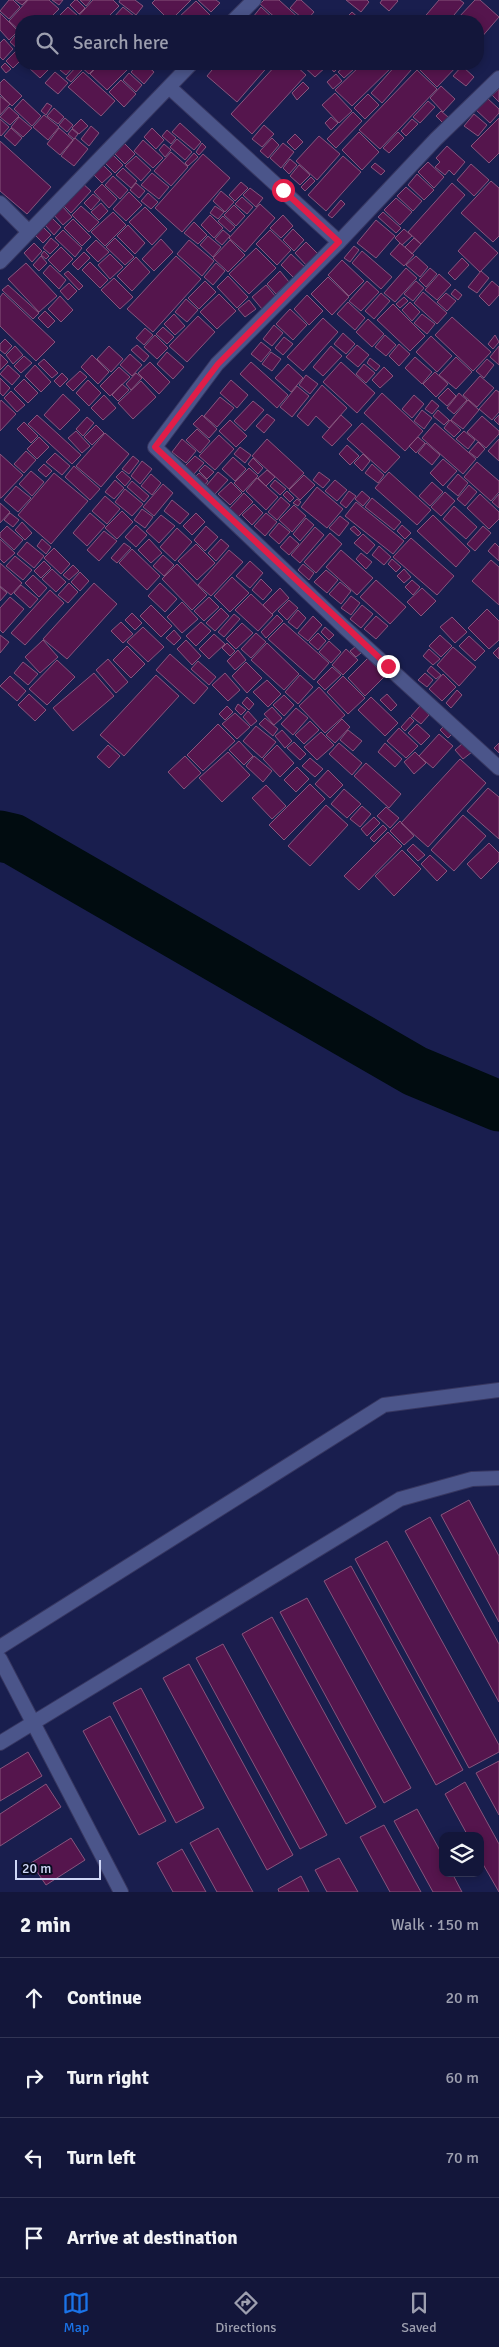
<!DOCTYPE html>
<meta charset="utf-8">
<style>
body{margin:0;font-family:Signika,sans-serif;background:#202345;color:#f1f3f6}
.controls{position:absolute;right:15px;bottom:15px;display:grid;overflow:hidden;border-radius:10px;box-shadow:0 2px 8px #0003}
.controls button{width:45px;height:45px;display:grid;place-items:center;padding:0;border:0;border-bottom:1px solid #323554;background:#13163a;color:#f1f3f6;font:25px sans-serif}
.scale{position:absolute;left:15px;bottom:12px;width:86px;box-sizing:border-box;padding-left:5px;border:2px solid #cfd7f6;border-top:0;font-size:14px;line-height:18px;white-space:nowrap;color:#cfd7f6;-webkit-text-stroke:4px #080c20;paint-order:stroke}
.stop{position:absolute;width:15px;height:15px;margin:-11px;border:4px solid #e11d48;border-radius:50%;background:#fff}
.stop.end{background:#e11d48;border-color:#fff;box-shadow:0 1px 5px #0008}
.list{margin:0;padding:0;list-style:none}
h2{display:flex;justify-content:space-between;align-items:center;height:65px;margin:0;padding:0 20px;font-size:21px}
h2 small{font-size:16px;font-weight:400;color:#9d9faf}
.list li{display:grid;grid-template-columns:32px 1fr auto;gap:15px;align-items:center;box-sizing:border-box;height:80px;padding:0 20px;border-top:1px solid #323554}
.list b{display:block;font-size:19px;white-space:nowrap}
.list em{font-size:16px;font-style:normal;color:#9d9faf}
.icon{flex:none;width:28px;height:28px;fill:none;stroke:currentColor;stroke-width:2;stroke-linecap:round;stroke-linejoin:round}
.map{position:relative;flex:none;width:499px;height:1892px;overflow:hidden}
.search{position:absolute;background:#13163a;box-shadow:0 2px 8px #0003;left:15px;right:15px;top:15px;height:55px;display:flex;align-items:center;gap:12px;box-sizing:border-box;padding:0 18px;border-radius:20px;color:#9d9faf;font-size:19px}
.sheet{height:385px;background:#13163a}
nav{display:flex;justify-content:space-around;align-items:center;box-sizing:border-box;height:70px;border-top:1px solid #323554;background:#13163a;font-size:14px;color:#9d9faf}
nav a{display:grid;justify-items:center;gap:2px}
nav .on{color:#1a73e8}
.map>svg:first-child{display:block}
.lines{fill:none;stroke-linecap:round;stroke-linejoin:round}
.river{stroke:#010c10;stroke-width:51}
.building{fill:#55154d;stroke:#87557d}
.minor-casing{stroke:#373761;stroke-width:16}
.minor{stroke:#4b558a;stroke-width:14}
.route{stroke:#e11d48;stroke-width:6}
</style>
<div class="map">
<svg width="499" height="1892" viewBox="0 0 499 1892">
<rect width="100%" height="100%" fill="#191e4e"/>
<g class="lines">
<path class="river" d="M0 836 13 839 415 1071 499 1106"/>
</g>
<path class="building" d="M9 0H13L20 7 9 19 0 11Z
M15 0H27L22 5Z
M28 0H49L59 9 47 21H21V32L9 21Z
M52 0H63L59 5Z
M75 0H77L85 8 79 14 70 5Z
M80 0H91L86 6Z
M93 0H113L119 6 104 21H74Z
M120 0H135L143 6 136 15 119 2Z
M155 0H191L170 21 152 3Z
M198 0H216L220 3 211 12Z
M264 0H279L302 21H279L260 4Z
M297 0H301L314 12 306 21 290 8Z
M346 0H367L369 2 361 12Z
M382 0H397L398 1 389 11 380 3Z
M439 0H460L464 3 449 21H421Z
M475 0H480L499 17 480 39 478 36V21H461L458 18Z
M196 1 212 17 208 21H179L177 19Z
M68 7 78 16 72 21H58L56 19Z
M123 7 134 16 130 21H118L114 17Z
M261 7 276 21H258L253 17Z
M352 12 362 21H343Z
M0 13 18 31 9 40 0 30Z
M247 13 254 19 252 21H240Z
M18 32 21 35V52L10 42Z
M4 39 13 49 3 60 0 57V43Z
M16 51 21 56V60L13 68 6 61Z
M5 63 11 69 6 73 1 67Z
M31 64H49L52 66 40 78 28 67Z
M52 64H63L58 69Z
M66 64H76L66 75 60 70Z
M80 64H99L89 74 79 65Z
M100 64H133L107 90 90 74Z
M138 64H145L154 72 144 84 131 72Z
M217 64H270L237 102 207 76Z
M277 64H294L306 75 252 134 231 114Z
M303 64H325L327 66 315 77 302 65Z
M331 64H342L334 72 329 66Z
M347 64 354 69 344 78 338 72Z
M362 64H395L352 106 335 90Z
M397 64H407L412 69 382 103 371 93Z
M418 64H459L437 87 416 66Z
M77 66 82 70 71 82 66 78Z
M462 66 474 77 466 86 453 76Z
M417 70 437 89 380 149 359 130Z
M55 72 68 83 58 94 45 83Z
M83 72 115 101 101 116 68 87Z
M129 73 142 85 136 92 123 80Z
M336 74 342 81 333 89 327 82Z
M4 79 22 96 12 106 0 94V83Z
M121 80 136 94 124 107 109 92Z
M303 82 309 88 297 100 292 93Z
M441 86 455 99 443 112 430 98Z
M499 89V102L492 95Z
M335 93 352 111 339 123 322 105Z
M368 94 379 105 365 119 354 108Z
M0 96 10 104 0 115Z
M487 98 499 109V113L490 123 476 110Z
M23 99 41 116 32 126 14 109Z
M428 101 435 107 420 123 413 117Z
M47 103 52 106 46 115 41 111Z
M9 107 19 116 10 125 0 117Z
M54 108 64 117 58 124 47 116Z
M441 111 448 117 443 123 436 116Z
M353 112 362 121 336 148 327 139Z
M474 114 487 125 478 136 464 126Z
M44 115 59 127 48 140 33 127Z
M19 117 32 128 23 137 11 127Z
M331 117 338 123 331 130 325 123Z
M65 118 73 125 67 132 59 125Z
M499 118V153L489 163 471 146Z
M0 119 9 127 1 136 0 135Z
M81 119 88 126 79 134 72 128Z
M412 119 418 124 406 136 401 131Z
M180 123 201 142 194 150 172 132Z
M264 125 274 134 262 147 252 139Z
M91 126 99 133 89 146 81 139Z
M11 128 22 138 15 146 4 136Z
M59 128 73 140 60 155 47 144Z
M152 128 164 140 156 149 144 137Z
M72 129 78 134 74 139 68 134Z
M167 130 176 138 171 144 162 136Z
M359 132 379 152 362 170 342 150Z
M398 132 404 138 389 153 383 148Z
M295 134 303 142 295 150 287 142Z
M319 136 340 154 317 180 296 161Z
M75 138 88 149 74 166 61 156Z
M272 138 279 145 268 158 260 151Z
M177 139 192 152 185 160 170 147Z
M143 140 163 158 153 168 134 151Z
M0 141 51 187 27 214 0 191Z
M124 143 135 154 125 164 115 154Z
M202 143 206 147 199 155 196 152Z
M283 143 294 152 281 168 270 158Z
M164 144 171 150 165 157 159 150Z
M447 146 465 162 454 175 449 170 445 175 435 167 440 162 436 158Z
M171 152 188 167 171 186 154 171Z
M194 153 198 157 188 166 185 163Z
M203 154 230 178 182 232 155 208Z
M113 155 123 165 115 173 105 163Z
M136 156 151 170 141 181 125 166Z
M343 156 361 172 326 211 308 195Z
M290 159 297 165 289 174 283 168Z
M428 162 444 177 434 188 418 172Z
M375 163 385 171 381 175 371 167Z
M471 164 489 180 474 196 457 180Z
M103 165 112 174 102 183 93 174Z
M299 165 310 175 300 185 290 176Z
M123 168 137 181 131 188 116 175Z
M152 173 169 187 159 199 141 185Z
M417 174 434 190 424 200 408 185Z
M113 176 128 190 120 199 105 185Z
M311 177 315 181 305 191 301 187Z
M491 181 499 188V236L493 242 461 213Z
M81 182 91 191 71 213 61 203Z
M241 182 248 188 235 201 229 195Z
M136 183 145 191 139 198 130 190Z
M452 183 465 195 421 244 408 232Z
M102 184 117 199 109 208 94 192Z
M406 187 422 201 413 211 397 196Z
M250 188 263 198 256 207 243 195Z
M221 191 234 202 225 212 213 201Z
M129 192 142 205 126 221 113 209Z
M148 193 158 202 151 209 141 201Z
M93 194 100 200 91 210 84 203Z
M242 197 253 207 247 214 235 204Z
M396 198 412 212 400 225 384 210Z
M341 200 345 204 332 218 328 215Z
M101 203 108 211 99 220 91 212Z
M260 204 275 218 245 252 229 238Z
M234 205 245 216 236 226 224 215Z
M62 206 72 217 63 225 53 214Z
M81 206 99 222 89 232 72 215Z
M215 206 224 212 218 219 210 213Z
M145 207 167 229 152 245 129 222Z
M113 212 126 225 105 246 91 232Z
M383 212 401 228 396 233 378 217Z
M210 215 223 228 214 238 201 225Z
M283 215 293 226 281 238 270 228Z
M223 216 235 227 230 232 218 221Z
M52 218 61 227 54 235 45 225Z
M73 219 91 237 82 246 64 228Z
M376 220 395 236 376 258 357 243Z
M194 222 207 235 198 244 184 233Z
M40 224 51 235 43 243 32 232Z
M128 225 145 243 135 254 117 236Z
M293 229 304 240 294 251 283 240Z
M404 229 412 236 402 245 395 238Z
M63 230 82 248 75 257 55 238Z
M223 230 230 236 222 245 215 239Z
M270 230 291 250 277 265 256 244Z
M475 232 498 253 480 272 458 251Z
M208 236 221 247 213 257 200 245Z
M51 238 59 245 50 254 43 248Z
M115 238 134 257 125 265 106 247Z
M414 238 421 244 412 254 405 247Z
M161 239 173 252 154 271 142 259Z
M96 240 109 252 98 262 86 250Z
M189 240 214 261 202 276 177 254Z
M230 240 245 255 228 272 213 258Z
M306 242 319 255 307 266 295 253Z
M34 243 42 251 32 262 24 253Z
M400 243 414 255 404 266 390 254Z
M354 246 359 250 350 262 344 258Z
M61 247 73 259 60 272 48 260Z
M256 248 276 268 249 294 229 274Z
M44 251 49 256 46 259 41 255Z
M362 251 392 277 381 289 352 263Z
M84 252 90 258 78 270 72 264Z
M110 254 123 267 110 279 98 265Z
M291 254 307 269 296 280 281 265Z
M41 256 47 263 39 271 33 265Z
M176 256 201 279 153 332 127 309Z
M416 256 428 267 420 277 406 265Z
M136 257 150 272 132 291 117 276Z
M462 258 469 265 455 280 448 273Z
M342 260 364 281 349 296 328 275Z
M90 262 108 280 100 288 82 270Z
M26 263 57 296 39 312 8 279Z
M216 263 225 271 213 285 204 277Z
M50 265 66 280 59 289 43 273Z
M406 268 417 278 395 302 384 293Z
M430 268 437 274 426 287 419 280Z
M68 271 83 286 79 290 64 274Z
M280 271 289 282 276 294 267 284Z
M481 271 489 278 477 293 468 287Z
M439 274 451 285 437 300 425 290Z
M228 276 248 297 237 308 217 287Z
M328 277 349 297 332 315 311 294Z
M114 278 133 297 120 309 101 290Z
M205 281 216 292 199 309 188 298Z
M367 281 379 292 361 311 349 301Z
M416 281 424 288 413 301 404 294Z
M492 281 499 287V295L489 306 479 296Z
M69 283 77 291 68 300 60 291Z
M8 285 39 313 33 319 2 290Z
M266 285 276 297 262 309 252 297Z
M455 289 462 295 458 300 451 294Z
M423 292 447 313 437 324 414 303Z
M3 293 55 342 36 361 0 326V297Z
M381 293 390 301 374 319 365 311Z
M446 293 456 301 447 311 437 302Z
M219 294 236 311 217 329 200 312Z
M307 295 323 311 309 325 294 309Z
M60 296 73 310 61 322 48 309Z
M404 297 408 301 400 308 396 304Z
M186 299 198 310 187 322 175 312Z
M249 300 256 309 245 317 238 309Z
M348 302 365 318 355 330 337 314Z
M410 302 420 312 412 321 402 310Z
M393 304 425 336 410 351 377 320Z
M290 309 307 325 293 340 276 324Z
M45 311 55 321 48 328 38 318Z
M174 314 185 326 175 335 164 324Z
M422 314 435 324 427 334 414 323Z
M198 316 215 332 187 362 169 346Z
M452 317 491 352 473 371 435 335Z
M323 318 338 332 303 371 287 357Z
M368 319 384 334 372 347 356 332Z
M274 325 283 333 272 346 263 339Z
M163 327 174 337 167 344 156 334Z
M145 328 153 335 144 345 136 338Z
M343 333 355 344 346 354 334 344Z
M155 335 168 348 157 359 144 347Z
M385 335 396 345 386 356 375 347Z
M495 335 499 342 493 349 488 344Z
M431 336 452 356 437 372 416 352Z
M284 337 293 344 283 355 275 348Z
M5 339 12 346 5 354 0 350V344Z
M261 342 271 350 261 362 251 354Z
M399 344 410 354 399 366 389 356Z
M137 345 149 356 144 362 131 350Z
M357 345 369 355 358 367 346 357Z
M15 346 23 355 13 364 6 355Z
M109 346 123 359 111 372 97 359Z
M331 346 342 356 323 376 313 367Z
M499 346V365L490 357Z
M167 352 184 367 173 379 157 364Z
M271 352 281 359 272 371 262 364Z
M0 354 8 362 0 370Z
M130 354 142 365 132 376 120 365Z
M92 355 109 372 98 384 81 367Z
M24 356 32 363 21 373 14 366Z
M415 357 432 372 422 384 405 368Z
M456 357 472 372 456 389 439 375Z
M370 358 380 366 376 371 367 363Z
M44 359 58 373 52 378 38 364Z
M487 359 494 365 484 378 476 371Z
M150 362 170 382 159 394 138 373Z
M251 362 288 395 277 408 240 374Z
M341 362 375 393 357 413 323 382Z
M288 364 303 378 291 392 275 378Z
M364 364 375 373 366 383 356 374Z
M8 365 20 376 12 385 0 374Z
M35 365 51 382 41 392 25 376Z
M119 367 130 377 110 396 100 386Z
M384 367 393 376 380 388 372 380Z
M80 371 87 377 73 391 66 384Z
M435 372 448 384 436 397 423 384Z
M62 373 68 379 60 387 54 381Z
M136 373 142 378 131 390 126 384Z
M306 375 318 384 310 394 299 385Z
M480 376 494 388 477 407 463 395Z
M0 378 10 388 3 396 0 393Z
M24 379 38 393 28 403 14 389Z
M88 380 101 393 89 406 76 393Z
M231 380 248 395 237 408 220 393Z
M141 381 156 397 133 419 118 403Z
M122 384 129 390 118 401 112 395Z
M322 385 347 408 329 428 316 416 308 426 297 416Z
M297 386 309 396 292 417 280 407Z
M448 388 456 396 447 406 438 398Z
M496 390 499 392V412L492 420 479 409Z
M11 391 25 405 17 412 4 398Z
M382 393 423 431 405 451 364 413Z
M459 393 467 400 454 414 447 408Z
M63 394 80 410 60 430 44 415Z
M104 395 116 408 103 420 91 408Z
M414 395 424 404 412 418 402 409Z
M220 397 234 408 217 427 204 416Z
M1 400 16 414 0 431V402Z
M432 400 439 406 432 414 425 409Z
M468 400 479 410 463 429 451 420Z
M253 401 264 410 245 431 234 421Z
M422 410 432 418 424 429 414 421Z
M438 410 449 420 444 425 433 416Z
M267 414 275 420 264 433 256 426Z
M37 415 81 455 72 464 28 424Z
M202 415 217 429 209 438 193 424Z
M341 415 352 425 332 446 322 437Z
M499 415V425L494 420Z
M482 416 499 431V434L486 448 467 432Z
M87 417 94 423 83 436 76 429Z
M230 420 247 436 236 447 219 431Z
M450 420 461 430 454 437 444 428Z
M24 422 38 436 31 443 17 429Z
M362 423 400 457 385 473 347 439Z
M435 423 476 459 463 474 422 438Z
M96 425 104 433 92 445 84 437Z
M197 429 210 441 200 453 186 440Z
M76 431 90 446 82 453 68 438Z
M464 431 475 440 468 449 456 439Z
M105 433 129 454 101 487 76 466Z
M219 435 234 449 215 470 199 456Z
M39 437 49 447 37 459 27 449Z
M418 437 425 443 416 453 409 446Z
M182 439 196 451 186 463 172 452Z
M267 439 304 473 289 489 252 456Z
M499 439V461L488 451Z
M478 442 485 449 477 458 469 452Z
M426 443 440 455 432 465 418 453Z
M347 445 359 456 350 465 339 454Z
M240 447 251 455 245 463 234 454Z
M26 451 36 460 24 473 14 464Z
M55 453 70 466 62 475 46 462Z
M0 454 23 475 1 498H0Z
M363 454 370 461 362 471 354 463Z
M133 456 139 461 129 474 122 469Z
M195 456 204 463 193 475 184 467Z
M233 457 246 469 235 481 222 469Z
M253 458 263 468 258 474 248 464Z
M443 459 457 471 443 486 430 473Z
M142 461 152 469 140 484 131 476Z
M477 462 499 481V492L491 501 464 477Z
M44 464 52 471 46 477 38 470Z
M372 464 384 475 378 483 365 473Z
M205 465 214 472 207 479 199 471Z
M74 466 100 489 90 500 65 477Z
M249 468 258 476 243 492 234 483Z
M267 470 275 477 266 486 258 478Z
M31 471 44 482 32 496 19 484Z
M122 471 131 479 125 486 116 477Z
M218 472 228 480 215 494 206 486Z
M319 472 330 480 323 488 313 480Z
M389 472 431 510 417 525 375 488Z
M54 473 88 501 51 544 18 515Z
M199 473 208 481 204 486 195 477Z
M151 474 161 483 152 495 141 486Z
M458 474 468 483 458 496 447 487Z
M304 475 315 485 300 500 289 490Z
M257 478 278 497 266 510 246 491Z
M115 480 124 488 114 499 105 492Z
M275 480 286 489 280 495 270 486Z
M335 480 347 490 337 501 325 491Z
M132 481 149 496 144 502 127 487Z
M231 482 242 493 230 505 218 494Z
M432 482 443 492 430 506 419 496Z
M163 484 173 493 154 516 143 507Z
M469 485 477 492 465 506 457 499Z
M16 486 31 498 18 512 4 500Z
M317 487 343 509 327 528 301 507Z
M125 489 143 504 132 516 115 502Z
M287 491 294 498 290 502 283 495Z
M349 491 356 496 346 508 340 503Z
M362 491 370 498 363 506 355 499Z
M445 492 455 501 441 516 431 507Z
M244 493 253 502 238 517 229 509Z
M480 494 499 512V519L489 529 467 508Z
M499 494V508L492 502Z
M105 496 120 509 107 524 92 511Z
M281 497 290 505 277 520 268 512Z
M372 498 401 522 394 530 365 507Z
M297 499 301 502 298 506 293 503Z
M172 500 189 514 180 524 164 511Z
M356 502 404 541 393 554 345 516Z
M0 503 10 512 0 523Z
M254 504 263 513 252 525 242 515Z
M294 505 306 516 292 532 279 520Z
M454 506 477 527 466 539 443 519Z
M142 509 153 517 145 528 134 520Z
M122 511 133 522 117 539 105 528Z
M10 513 19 520 13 527 4 520Z
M90 513 105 526 87 546 73 533Z
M196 513 205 522 192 535 183 526Z
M266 513 277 522 265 536 254 526Z
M161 515 175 526 159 543 146 531Z
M433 515 470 551 456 567 417 531Z
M340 516 349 523 339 536 329 528Z
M306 518 314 525 300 541 293 534Z
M22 522 32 533 25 540 15 530Z
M279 523 290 532 279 544 269 535Z
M136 525 147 535 136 547 125 537Z
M402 525 411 533 405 539 397 531Z
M7 526 23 540 14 550 0 537V533Z
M206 526 218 537 205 551 194 540Z
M354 526 361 533 358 536 350 529Z
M483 526 491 533 475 551 467 544Z
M315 527 324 535 300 563 291 555Z
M177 528 192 542 175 561 160 547Z
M104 531 117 541 99 561 87 550Z
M330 533 342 544 316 573 304 562Z
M363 534 375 545 367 554 354 543Z
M290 536 299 544 289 555 280 547Z
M411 538 454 576 437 595 393 557Z
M0 539 15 553 4 563 0 559Z
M42 539 51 547 46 554 37 546Z
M149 539 162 553 151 563 138 550Z
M221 539 229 546 216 561 208 553Z
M27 542 44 556 34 568 17 554Z
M124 543 131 548 117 563 111 558Z
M495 543 499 547V561L488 551Z
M196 544 215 563 197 580 178 561Z
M379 546 391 557 384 565 372 555Z
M54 548 70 564 61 574 44 558Z
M132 549 160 576 147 590 119 563Z
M229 550 243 562 211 596 198 585Z
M341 550 373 578 357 595 326 567Z
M361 553 372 562 366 569 356 559Z
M163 555 174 565 164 576 153 566Z
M15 556 32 570 23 580 6 566Z
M392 559 401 567 396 572 388 564Z
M491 560 499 567V605L472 581Z
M44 561 51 568 41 578 34 571Z
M250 561 263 573 250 588 236 576Z
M0 563 22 583 11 595 0 586Z
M177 564 207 595 192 610 162 579Z
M303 564 314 573 309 580 298 570Z
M73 565 79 571 69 580 63 575Z
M52 569 66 582 56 592 42 579Z
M404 569 411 577 404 583 397 576Z
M326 570 338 580 327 593 314 582Z
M80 572 89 581 80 591 71 582Z
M33 575 47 588 39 597 25 583Z
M232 577 249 593 230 612 214 596Z
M261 579 272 590 263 600 252 590Z
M376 580 406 607 390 624 360 597Z
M412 580 420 587 413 595 405 587Z
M340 582 351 591 341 604 329 594Z
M69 583 78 592 68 603 58 595Z
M94 583 117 604 67 659 43 639Z
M160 583 177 599 165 612 148 596Z
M21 585 38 599 30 608 14 593Z
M0 587 7 593 0 601Z
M280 588 289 598 272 614 263 605Z
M422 588 436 601 421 616 407 602Z
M50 590 64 603 25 645 11 633Z
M251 594 273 615 258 631 235 610Z
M351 596 360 603 351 615 341 608Z
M10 597 24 609 3 633 0 630V608Z
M209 597 219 607 204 621 194 611Z
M289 600 298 608 287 620 278 611Z
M182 602 198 619 182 633 167 617Z
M151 605 172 626 161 637 140 616Z
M362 605 373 614 361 628 350 619Z
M221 608 229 616 215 631 206 623Z
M487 609 499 621V640L489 649 468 628Z
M298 610 306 618 297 629 288 622Z
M132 613 142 623 135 630 125 620Z
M234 614 240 619 224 637 218 632Z
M277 615 283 621 266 638 261 632Z
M313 616 322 625 308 641 298 633Z
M376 616 388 626 376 639 364 629Z
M452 617 467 632 455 643 440 627Z
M121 622 133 634 123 643 111 631Z
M201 622 211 631 196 646 186 636Z
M242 623 253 633 236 649 226 639Z
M284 623 329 663 314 680 268 639Z
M143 627 164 647 148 662 127 642Z
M325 627 334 635 329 640 321 632Z
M174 630 181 638 174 645 166 638Z
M256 633 266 642 251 658 241 649Z
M318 633 326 641 318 650 309 642Z
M214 634 225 644 209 659 199 649Z
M0 635 9 642 0 653Z
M440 635 452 646 441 657 429 646Z
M469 636 485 651 475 661 459 646Z
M43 640 58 657 40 673 25 657Z
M186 640 201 656 192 665 177 649Z
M329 641 341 652 331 663 319 652Z
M227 643 235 651 230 656 222 648Z
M267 643 299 674 284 690 251 660Z
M127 646 145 664 131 678 113 660Z
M355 647 361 653 356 657 350 651Z
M453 647 476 667 459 686 437 665Z
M499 647V659L493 653Z
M346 649 358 660 343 675 332 665Z
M429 649 440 659 433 665 423 656Z
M238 650 246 660 235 670 227 661Z
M170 654 208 688 194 704 156 670Z
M368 658 385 676 365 696 348 678Z
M108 659 128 682 116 693 96 670Z
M57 660 75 677 47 705 29 689Z
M198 661 216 677 209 685 191 669Z
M23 662 38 674 28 685 14 673Z
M246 662 262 678 247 693 232 676Z
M431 666 441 675 436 679 427 671Z
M332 667 341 675 325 690 317 682Z
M94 673 114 696 73 731 53 708Z
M225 673 240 690 228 701 212 685Z
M425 673 433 680 427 687 418 680Z
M443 674 456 687 442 701 429 689Z
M156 675 179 696 124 756 100 735Z
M300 675 313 687 298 704 285 692Z
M10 676 26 691 17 701 0 686Z
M343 676 365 698 348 714 327 692Z
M267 680 281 694 268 707 253 692Z
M319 687 345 715 325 733 299 706Z
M457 690 462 695 451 708 446 703Z
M29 694 46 710 35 721 18 705Z
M387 694 397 705 391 711 380 700Z
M284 695 294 705 284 716 273 705Z
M247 697 254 704 249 710 242 703Z
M371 697 398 723 385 736 358 710Z
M238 704 246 710 241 715 235 709Z
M227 706 233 712 225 720 219 714Z
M420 706 429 715 421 724 411 716Z
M272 707 282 718 274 725 264 714Z
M296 708 308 718 293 735 281 724Z
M248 711 257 721 251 726 243 717Z
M235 713 250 727 237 739 222 724Z
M410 717 414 721 405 731 401 727Z
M265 718 278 729 273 736 259 724Z
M342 719 350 727 335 743 326 735Z
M310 721 319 730 304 744 295 735Z
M218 724 235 741 203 771 187 755Z
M417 724 430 736 421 745 408 733Z
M256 726 276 742 262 758 243 741Z
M444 726 452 734 448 738 440 730Z
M399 728 418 746 406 758 387 741Z
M282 730 292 741 285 748 275 736Z
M348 730 362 741 353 751 340 740Z
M321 732 334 745 317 760 304 747Z
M439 734 453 746 433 768 419 756Z
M239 741 253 756 244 765 229 750Z
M294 742 306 754 300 760 287 748Z
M339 743 362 763 352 775 329 754Z
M385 743 402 759 395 767 378 752Z
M463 743 472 752 463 759 455 750Z
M499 743V753L494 748Z
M108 745 120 756 109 768 97 757Z
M277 745 294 763 280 777 263 759Z
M228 752 250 775 222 802 199 778Z
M415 752 426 763 414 774 404 762Z
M185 756 201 773 184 789 168 772Z
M254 756 272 771 263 782 246 766Z
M310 758 323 769 315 777 302 766Z
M460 759 486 783 428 847 401 823Z
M366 763 401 794 389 808 354 776Z
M297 767 309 779 296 792 284 780Z
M328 770 343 785 330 798 315 784Z
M310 784 325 799 284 840 269 825Z
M266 785 286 806 272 819 252 798Z
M488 788 499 797V839L467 811Z
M344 789 361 804 347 818 331 804Z
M326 805 348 825 310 866 288 846Z
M362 806 371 814 360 827 350 819Z
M386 807 399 818 390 828 377 816Z
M463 815 486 836 454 871 431 850Z
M374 817 380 823 367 836 361 829Z
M400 821 414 836 404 845 390 831Z
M383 825 387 829 374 842 370 838Z
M388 832 402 846 359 890 344 876Z
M489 843 499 853V861L481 879 467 864Z
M413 844 425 855 418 861 407 850Z
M402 850 421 869 394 896 375 876Z
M430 855 447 871 437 881 421 864Z
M469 1500 499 1556V1622L441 1515Z
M430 1517 499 1644V1702L405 1531Z
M387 1541 499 1745V1752L469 1768 355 1559Z
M351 1566 463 1770 436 1785 324 1581Z
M307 1598 411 1788 384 1803 280 1612Z
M272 1617 376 1807 346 1824 242 1634Z
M223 1644 327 1835 300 1849 196 1658Z
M189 1664 293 1855 267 1870 163 1678Z
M141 1688 204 1808 176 1823 113 1703Z
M110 1716 166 1821 139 1835 83 1731Z
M28 1752 42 1776 0 1801V1769Z
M499 1761V1815L476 1773Z
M465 1782 499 1844V1892L480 1859V1836H468L445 1794Z
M46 1784 61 1807 0 1846V1814Z
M417 1809 443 1856V1873H452L462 1892H433L394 1821Z
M384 1825 421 1892H390L360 1837Z
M218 1828 253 1892H217L190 1843Z
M71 1838 85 1860 46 1885 31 1863Z
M182 1849 206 1892H173L157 1863Z
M339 1858 358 1892H327L315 1870Z
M301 1876 309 1892H279L278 1889Z"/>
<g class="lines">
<g class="minor-casing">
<path id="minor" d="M233 21 254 0
M499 78 436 139 339 242 217 364 155 447 344 627 499 768
M169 87 339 242
M0 203 28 231
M0 262 191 64
M0 1647 384 1405 499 1390
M0 1659 121 1892
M0 1743 400 1499 472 1479 499 1478"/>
</g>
<use href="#minor" class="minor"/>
</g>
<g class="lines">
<path class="route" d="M283 190 339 242 218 364 155 447 388 666"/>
</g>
</svg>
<div class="controls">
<button><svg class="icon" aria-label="layers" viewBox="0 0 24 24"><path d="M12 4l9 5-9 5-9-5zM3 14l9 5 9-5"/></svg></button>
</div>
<div class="scale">20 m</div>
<div class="stop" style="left:283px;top:190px"></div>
<div class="stop end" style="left:388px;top:666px"></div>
<div class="search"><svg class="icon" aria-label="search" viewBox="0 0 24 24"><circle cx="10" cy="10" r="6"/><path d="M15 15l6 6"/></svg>Search here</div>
</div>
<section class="sheet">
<h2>2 min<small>Walk · 150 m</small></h2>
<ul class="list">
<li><svg class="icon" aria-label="ahead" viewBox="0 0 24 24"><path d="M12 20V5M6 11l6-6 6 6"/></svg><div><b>Continue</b></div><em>20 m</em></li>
<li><svg class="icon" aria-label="right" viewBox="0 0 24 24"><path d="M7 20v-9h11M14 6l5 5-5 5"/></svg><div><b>Turn right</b></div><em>60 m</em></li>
<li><svg class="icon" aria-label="left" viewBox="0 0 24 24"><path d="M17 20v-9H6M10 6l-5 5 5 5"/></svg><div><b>Turn left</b></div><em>70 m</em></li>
<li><svg class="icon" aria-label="arrive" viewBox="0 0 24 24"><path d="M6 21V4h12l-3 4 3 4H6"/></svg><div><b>Arrive at destination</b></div></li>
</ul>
</section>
<nav>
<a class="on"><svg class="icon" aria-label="map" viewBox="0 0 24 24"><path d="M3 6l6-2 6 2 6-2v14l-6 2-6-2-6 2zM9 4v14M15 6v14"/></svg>Map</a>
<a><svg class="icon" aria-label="directions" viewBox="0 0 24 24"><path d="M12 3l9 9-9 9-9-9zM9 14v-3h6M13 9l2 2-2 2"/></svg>Directions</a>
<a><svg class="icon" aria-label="saved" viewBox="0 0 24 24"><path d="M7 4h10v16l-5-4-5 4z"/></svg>Saved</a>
</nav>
